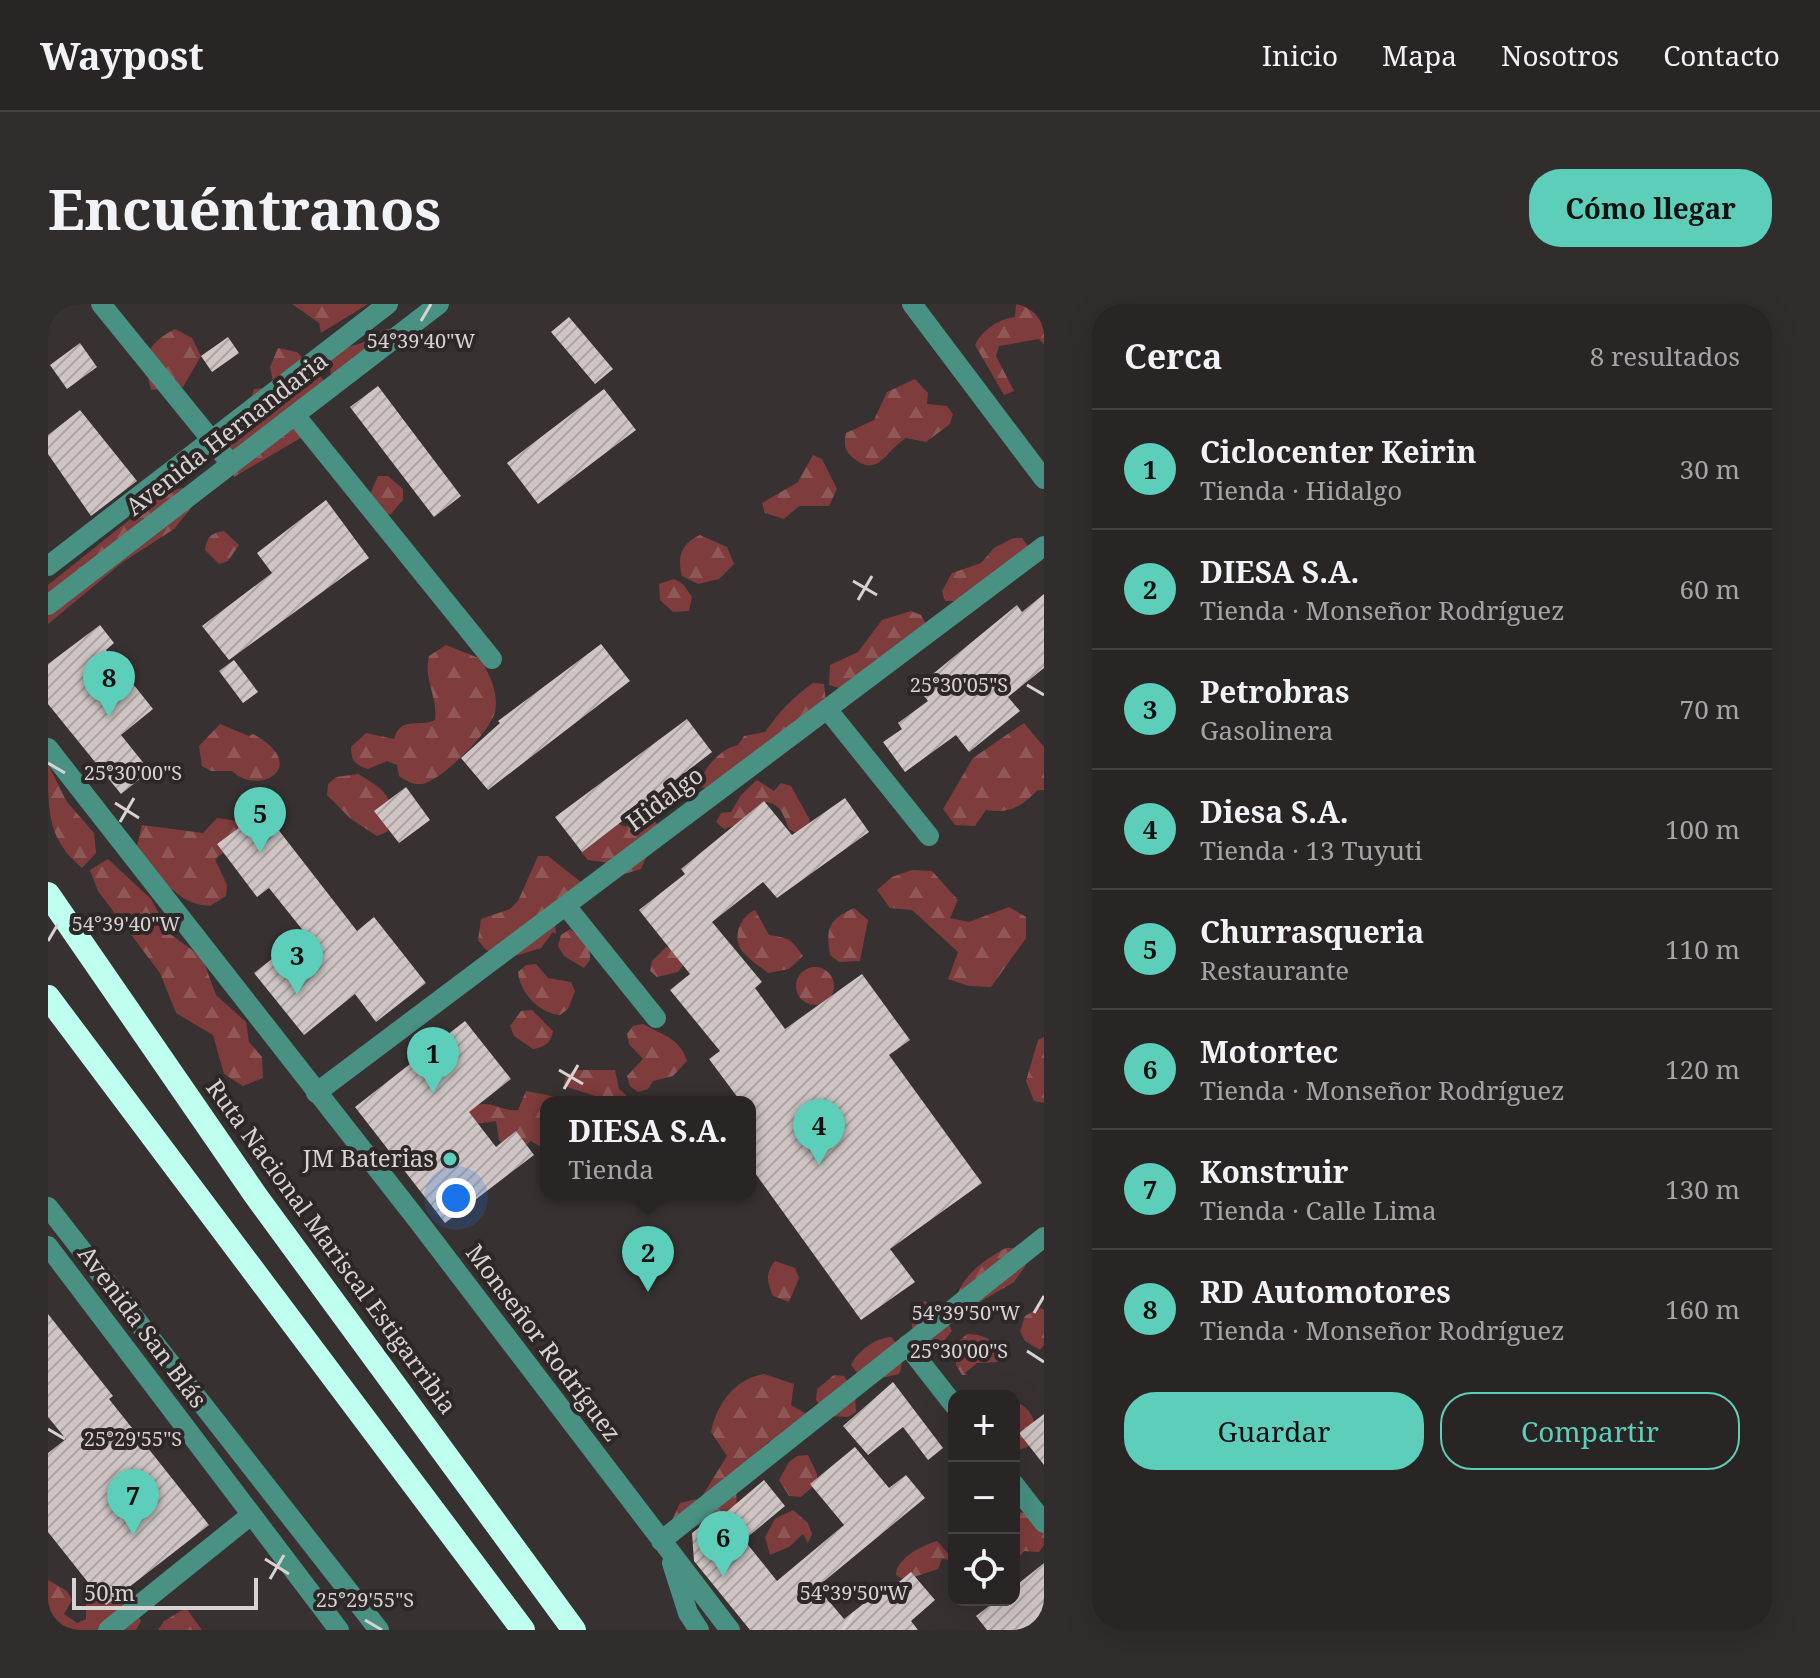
<!DOCTYPE html>
<html lang="es">
<meta charset="utf-8">
<style>
body{margin:0;font-family:"Noto Serif",serif;background:#322d2d;color:#f1f3f6}
.controls{position:absolute;right:24px;bottom:24px;display:grid;overflow:hidden;border-radius:16px;box-shadow:0 8px 32px #0002}
.controls button{width:72px;height:72px;display:grid;place-items:center;padding:0;border:0;border-bottom:2px solid #464242;background:#2a2525;color:#f1f3f6;font:40px sans-serif}
.scale{position:absolute;left:24px;bottom:20px;width:186px;box-sizing:border-box;padding-left:8px;border:4px solid #d7d3d3;border-top:0;font-size:22px;line-height:28px;white-space:nowrap;color:#d7d3d3;-webkit-text-stroke:6px #2e2727;paint-order:stroke}
.you{position:absolute;left:408px;top:894px;width:28px;height:28px;margin:-20px;border:6px solid #fff;border-radius:50%;background:#1a73e8;box-shadow:0 0 0 12px #1a73e833}
.badge{display:grid;place-items:center;width:52px;height:52px;border-radius:50%;background:#5dceb9;color:#111;font-size:26px;font-weight:700}
.pin{position:absolute;translate:-50% -66px;filter:drop-shadow(0 2px 4px #0008)}
.pin::after{content:'';position:absolute;top:42px;width:28px;height:24px;background:inherit;clip-path:polygon(0 0,100% 0,50% 100%)}
.popup{position:absolute;left:492px;top:792px;width:216px;height:104px;box-sizing:border-box;display:grid;place-content:center;border-radius:16px;background:#2a2525;filter:drop-shadow(0 2px 6px #0005);font-size:26px;white-space:nowrap;color:#a5a5a7}
.popup b{font-size:30px;color:#f1f3f6}
.popup::after{content:'';position:absolute;left:50%;top:100%;margin-left:-16px;border:16px solid transparent;border-top-color:#2a2525}
.list{margin:0;padding:0;list-style:none}
h2{display:flex;justify-content:space-between;align-items:center;height:104px;margin:0;padding:0 32px;font-size:34px}
h2 small{font-size:26px;font-weight:400;color:#a5a5a7}
.list li{display:grid;grid-template-columns:52px 1fr auto;gap:24px;align-items:center;box-sizing:border-box;height:120px;padding:0 32px;border-top:2px solid #464242}
.list b{display:block;font-size:30px;white-space:nowrap}
.list p{margin:0;font-size:26px;white-space:nowrap;color:#a5a5a7}
.list em{font-size:26px;font-style:normal;color:#a5a5a7}
.actions{display:flex;gap:16px;padding:24px 32px}
.actions a{flex:1;padding:18px 0;border:2px solid #5dceb9;border-radius:32px;text-align:center;font-size:28px;color:#5dceb9}
.actions .main{background:#5dceb9;color:#111}
.icon{flex:none;width:44px;height:44px;fill:none;stroke:currentColor;stroke-width:2;stroke-linecap:round;stroke-linejoin:round}
.map{position:relative;flex:none;width:996px;height:1326px;overflow:hidden;border-radius:32px}
header{display:flex;align-items:center;gap:48px;box-sizing:border-box;height:112px;padding:0 40px;background:#2a2525;border-bottom:2px solid #464242}
header strong{font-size:38px}
nav{display:flex;gap:44px;margin-inline-start:auto;font-size:28px}
.intro{display:flex;align-items:center;justify-content:space-between;box-sizing:border-box;height:192px;padding:0 48px}
h1{margin:0;font-size:56px}
.button{padding:20px 36px;border-radius:32px;background:#5dceb9;color:#111;font-size:28px;font-weight:700}
main{display:flex;gap:48px;padding:0 48px}
aside{flex:1;background:#2a2525;border-radius:32px;box-shadow:0 8px 32px #0002}
.map>svg:first-child{display:block}
.forest{fill:url(#forest-firs)}
.building{fill:url(#building-hatch)}
.lines{fill:none;stroke-linecap:round;stroke-linejoin:round}
.minor{stroke:#489183;stroke-width:20}
.highway{stroke:#befff0;stroke-width:24}
.ticks{fill:none;stroke:#d7d3d3;stroke-width:3}
.poi-dot{fill:#5dceb9;stroke:#2e2727;stroke-width:3}
.labels{text-anchor:middle;stroke-width:8;stroke-linejoin:round;paint-order:stroke}
.street-label{font-size:24px;fill:#d7d3d3;stroke:#2e2727}
.poi-label{font-size:24px;fill:#d7d3d3;stroke:#2e2727;text-anchor:end}
.ticks-label{font-size:20px;text-anchor:middle;fill:#d7d3d3;stroke:#2e2727;stroke-width:8;stroke-linejoin:round;paint-order:stroke}
</style>
<header>
<strong>Waypost</strong>
<nav><a>Inicio</a><a>Mapa</a><a>Nosotros</a><a>Contacto</a></nav>
</header>
<div class="intro"><h1>Encuéntranos</h1><a class="button">Cómo llegar</a></div>
<main>
<div class="map">
<svg width="996" height="1326" viewBox="0 0 996 1326">
<defs>
<pattern id="forest-firs" width="22" height="20" patternUnits="userSpaceOnUse" patternTransform="scale(2)"><rect width="22" height="20" fill="#7f3c3c"/><path d="M5 1l3.5 6h-7zM16 11l3.5 6h-7z" fill="#905757"/></pattern>
<pattern id="building-hatch" width="6" height="6" patternUnits="userSpaceOnUse" patternTransform="scale(2)"><rect width="6" height="6" fill="#cec5c4"/><path d="M-1 1l2-2M0 6l6-6M5 7l2-2" fill="none" stroke="#aaa4a3"/></pattern>
</defs>
<rect width="100%" height="100%" fill="#383131"/>
<path class="forest" d="M244 0H320L273 29 271 19Z
M968 0H996V40L991 35 951 42 948 52 966 87 956 91 927 41C934 26 951 15 967 13Z
M127 25 144 34 153 52 135 83 103 86C94 54 97 41 127 25Z
M340 25 346 34 283 74 282 58C300 36 303 46 322 35 330 31 330 27 340 25Z
M230 44 249 48 290 91 252 108 256 132 186 173 178 139 193 124 206 85 226 83 222 63Z
M867 75 880 89 879 100 899 102 905 110 902 120 878 138 858 134C838 146 830 176 804 153 796 146 796 139 798 129L826 116 839 88Z
M765 151 774 155 789 185 781 202H751L736 215 717 209 714 199 750 178Z
M330 172H340L355 185V196L342 211 332 209 322 190Z
M134 184 146 200 126 225 75 258 0 320V281L115 189Z
M176 227 191 241 180 257 171 260 157 246C159 233 163 229 176 227Z
M652 231 679 243 686 260 671 275 650 280 634 272C629 252 633 240 652 231Z
M965 234H974L980 242 908 297H897L894 287 904 269 933 259 946 244Z
M626 275 635 280 644 293 641 307 625 308 612 296 611 280Z
M863 307 873 311 878 320 791 384 781 381 782 361 810 348 834 316Z
M398 341 433 355C441 371 451 388 447 407 444 427 393 477 374 480 365 481 358 477 351 472L349 461 339 457 320 465C307 461 303 456 303 443L318 429 346 435C353 411 371 424 387 416 390 393 375 375 381 352Z
M765 379 776 380 778 400 662 485 651 483C653 466 673 444 690 441L696 432 717 428C730 409 746 392 765 379Z
M976 419 996 443V486H990C972 503 962 510 938 506L927 522 907 521 895 505 925 454Z
M172 420 201 432 205 430C264 462 211 493 184 467H163L154 462 151 442Z
M0 460 19 498 46 529 48 549 34 564C0 535 0 510 0 460Z
M310 470C339 487 349 494 339 528L329 532 303 515 279 491 280 480 288 473Z
M709 476 726 487 733 479 743 482 762 516 759 526 750 530 741 525C735 510 733 499 716 498L693 519 676 525 668 518 673 509 683 508 693 491Z
M590 506 604 511 611 524 593 565 573 571 556 558 540 556 533 548 568 519 578 523Z
M193 513 201 520 196 546 175 549 167 555 179 581 178 592 162 602C126 600 109 568 89 542L94 521 155 529 169 514 190 517Z
M490 552H500L533 578 507 620 508 630 505 628 493 644 454 656 437 645 430 636 433 615 462 605 470 597Z
M60 555 103 595 122 630 154 653 168 691 198 718 201 738 214 753 215 774 195 782 176 770 165 731 128 709 112 669 50 587 42 566Z
M864 566 884 567 910 596 902 614 921 618 961 603 978 613V634L943 683 921 682 900 675 910 648 864 606 842 604 829 586 844 573Z
M806 604 820 616 812 657 791 658 782 651C778 624 780 616 806 604Z
M707 606 721 631C742 634 744 636 755 652L741 665 720 669C712 662 701 656 695 648 683 634 692 612 707 606Z
M522 625C534 635 543 640 542 656L536 664 516 652 510 642 513 631Z
M618 643 628 644 636 660 630 668 609 673 602 667 604 657Z
M488 660 500 674 523 678 527 687 520 705 512 711C491 709 472 689 470 668L478 661Z
M748 682a19 19 0 1 1 38 0a19 19 0 1 1-38 0Z
M484 706 505 727C503 739 497 743 485 745L466 732 462 722 473 707Z
M595 720C614 731 632 734 639 757L625 772 605 777 600 785 590 788 582 782 579 772 595 755 581 740 579 730 585 722Z
M996 733V799L986 797 978 777 990 736Z
M526 766H567L571 785 578 791 579 798H547V792L516 782 518 772Z
M478 787 509 793 516 798H498V846L483 837 475 843 457 844 451 836 448 817 428 820 419 814 421 804C442 793 451 808 470 806Z
M958 944H968L978 961 966 978 920 1005 908 996C913 972 937 955 958 944Z
M727 957 747 964 751 974 741 998 725 992C719 978 717 969 727 957Z
M877 997 896 1009 904 1027 895 1038 874 1043C864 1031 860 1016 868 1002Z
M991 1004 996 1005V1041L992 1046 977 1037 972 1027 977 1012Z
M919 1030C935 1031 945 1034 952 1049L950 1058 929 1059 917 1069 919 1071H914L908 1061V1040Z
M843 1033C853 1044 857 1057 851 1070L829 1075 820 1082 803 1061C810 1047 827 1034 843 1033Z
M716 1070 746 1080 743 1101 762 1112 741 1140 722 1137C708 1147 699 1171 688 1185L689 1206C662 1219 654 1228 624 1216L632 1199 653 1194 679 1152 663 1128C669 1100 686 1075 716 1070Z
M786 1071 796 1072 807 1088 808 1108 800 1113 782 1112 768 1096 769 1085Z
M966 1098C996 1104 992 1153 966 1144Z
M760 1151 769 1170V1179L753 1193 741 1192 731 1176 741 1158 749 1152Z
M745 1206 760 1219 764 1230 760 1239 755 1230 741 1243 722 1251 717 1233 727 1215Z
M973 1208 996 1217V1241L991 1248 976 1247 969 1255 966 1210Z
M889 1237 906 1256 894 1255 890 1265 857 1276 848 1271C848 1255 874 1241 889 1237Z
M0 1276 19 1287 24 1296 16 1310 29 1319 38 1315V1300L52 1285C77 1287 84 1293 93 1317L88 1326H0Z
M138 1304 154 1326H110L116 1317Z"/>
<path class="building" d="M521 13 565 65 547 80 503 28Z
M180 33 191 49 164 68 153 52Z
M32 39 49 63 19 85 2 61Z
M330 82 413 192 386 213 302 103Z
M556 85 588 126 490 200 459 159Z
M32 106 89 177 43 212 0 150V131Z
M278 196 321 254 181 356 154 322 224 269 209 249Z
M996 290V364L960 393 972 407 921 448 908 431 857 468 835 438 854 425 850 419 880 397 869 383 969 301 974 308Z
M52 321 66 339 58 346 105 405 73 431 102 467 73 490 0 400V360Z
M553 340 582 377 440 486 413 454 452 419 450 417Z
M186 356 210 388 195 399 171 367Z
M639 415 664 448 534 548 507 513Z
M358 483 382 516 351 539 326 507Z
M797 494 821 528 729 594 715 578 664 618 714 678 707 684 737 725 814 670 862 736 841 751 934 879 842 945 867 978 813 1016 702 862V798H693L661 755 672 747 622 686 642 670 591 606 637 570 633 565 716 497 744 531Z
M215 506 309 627 326 613 378 679 328 718 307 690 256 731 206 669 257 629 221 584 209 593 169 540Z
M417 717 463 775 421 808 448 843 468 827 486 851 397 919 307 803Z
M0 1010 65 1092 61 1095 161 1221 58 1301 0 1228V1149L18 1135 0 1113Z
M845 1078 895 1144 880 1156 855 1123 820 1151 795 1122Z
M996 1110V1161L971 1129Z
M807 1143 841 1184 858 1171 877 1194 769 1283 796 1315 837 1283 840 1287 863 1268 887 1296 863 1317 870 1326H702L646 1257 644 1229 672 1207 675 1211 716 1176 737 1202 696 1236 729 1277 796 1221 762 1180Z
M996 1259V1326H939L928 1312 949 1296H966V1283Z"/>
<g class="lines">
<path class="minor" d="M53 0 183 160
M864 0 996 175
M247 111 444 355
M0 262 340 0
M0 301 391 0
M779 405 881 532
M0 444 371 918 682 1326
M518 602 608 714
M268 789 996 242
M0 903 331 1326
M0 942 291 1326
M859 1041 906 1101
M966 1180 996 1219
M613 1237 996 933
M624 1259 640 1309 651 1326
M60 1326 203 1211"/>
<path class="highway" d="M0 590 208 892 526 1326
M0 693 475 1326"/>
</g>
<path class="ticks" d="M373 17 383 0M805 277 829 291M810 296 824 272M979 381 996 391M0 459 17 469M67 499 91 514M72 518 86 494M0 637 10 620M511 766 535 780M516 785 530 761M986 1009 996 992M979 1047 996 1058M0 1125 17 1135M217 1255 241 1270M222 1275 236 1251M317 1316 334 1326M795 1326 806 1309"/>
<circle class="poi-dot" cx="402" cy="855" r="8"/>
<g class="labels">
<g class="street-label">
<text transform="translate(179 130) rotate(-38)" y="8">Avenida Hernandaria</text>
<text transform="translate(617 495) rotate(-37)" y="8">Hidalgo</text>
<text transform="translate(283 943) rotate(54)" y="8">Ruta Nacional Mariscal Estigarribia</text>
<text transform="translate(94 1023) rotate(53)" y="8">Avenida San Blás</text>
<text transform="translate(495 1039) rotate(53)" y="8">Monseñor Rodríguez</text>
</g>
<g class="poi-label">
<text x="386" y="863">JM Baterias</text>
</g>
</g>
<g class="ticks-label">
<text x="373" y="44">54°39'40"W</text>
<text x="911" y="388">25°30'05"S</text>
<text x="85" y="476">25°30'00"S</text>
<text x="78" y="627">54°39'40"W</text>
<text x="918" y="1016">54°39'50"W</text>
<text x="911" y="1054">25°30'00"S</text>
<text x="85" y="1142">25°29'55"S</text>
<text x="806" y="1296">54°39'50"W</text>
<text x="317" y="1303">25°29'55"S</text>
</g>
</svg>
<div class="controls">
<button>+</button>
<button>−</button>
<button><svg class="icon" aria-label="locate" viewBox="0 0 24 24"><circle cx="12" cy="12" r="6"/><path d="M12 2v4M12 18v4M2 12h4M18 12h4"/></svg></button>
</div>
<div class="scale">50 m</div>
<div class="you"></div>
<div class="pin badge" style="left:385px;top:789px">1</div>
<div class="pin badge" style="left:600px;top:988px">2</div>
<div class="popup"><b>DIESA S.A.</b>Tienda</div>
<div class="pin badge" style="left:249px;top:691px">3</div>
<div class="pin badge" style="left:771px;top:861px">4</div>
<div class="pin badge" style="left:212px;top:549px">5</div>
<div class="pin badge" style="left:675px;top:1273px">6</div>
<div class="pin badge" style="left:85px;top:1231px">7</div>
<div class="pin badge" style="left:61px;top:413px">8</div>
</div>
<aside>
<h2>Cerca<small>8 resultados</small></h2>
<ul class="list">
<li><span class="badge">1</span><div><b>Ciclocenter Keirin</b><p>Tienda · Hidalgo</p></div><em>30 m</em></li>
<li><span class="badge">2</span><div><b>DIESA S.A.</b><p>Tienda · Monseñor Rodríguez</p></div><em>60 m</em></li>
<li><span class="badge">3</span><div><b>Petrobras</b><p>Gasolinera</p></div><em>70 m</em></li>
<li><span class="badge">4</span><div><b>Diesa S.A.</b><p>Tienda · 13 Tuyuti</p></div><em>100 m</em></li>
<li><span class="badge">5</span><div><b>Churrasqueria</b><p>Restaurante</p></div><em>110 m</em></li>
<li><span class="badge">6</span><div><b>Motortec</b><p>Tienda · Monseñor Rodríguez</p></div><em>120 m</em></li>
<li><span class="badge">7</span><div><b>Konstruir</b><p>Tienda · Calle Lima</p></div><em>130 m</em></li>
<li><span class="badge">8</span><div><b>RD Automotores</b><p>Tienda · Monseñor Rodríguez</p></div><em>160 m</em></li>
</ul>
<div class="actions"><a class="main">Guardar</a><a>Compartir</a></div>
</aside>
</main>
